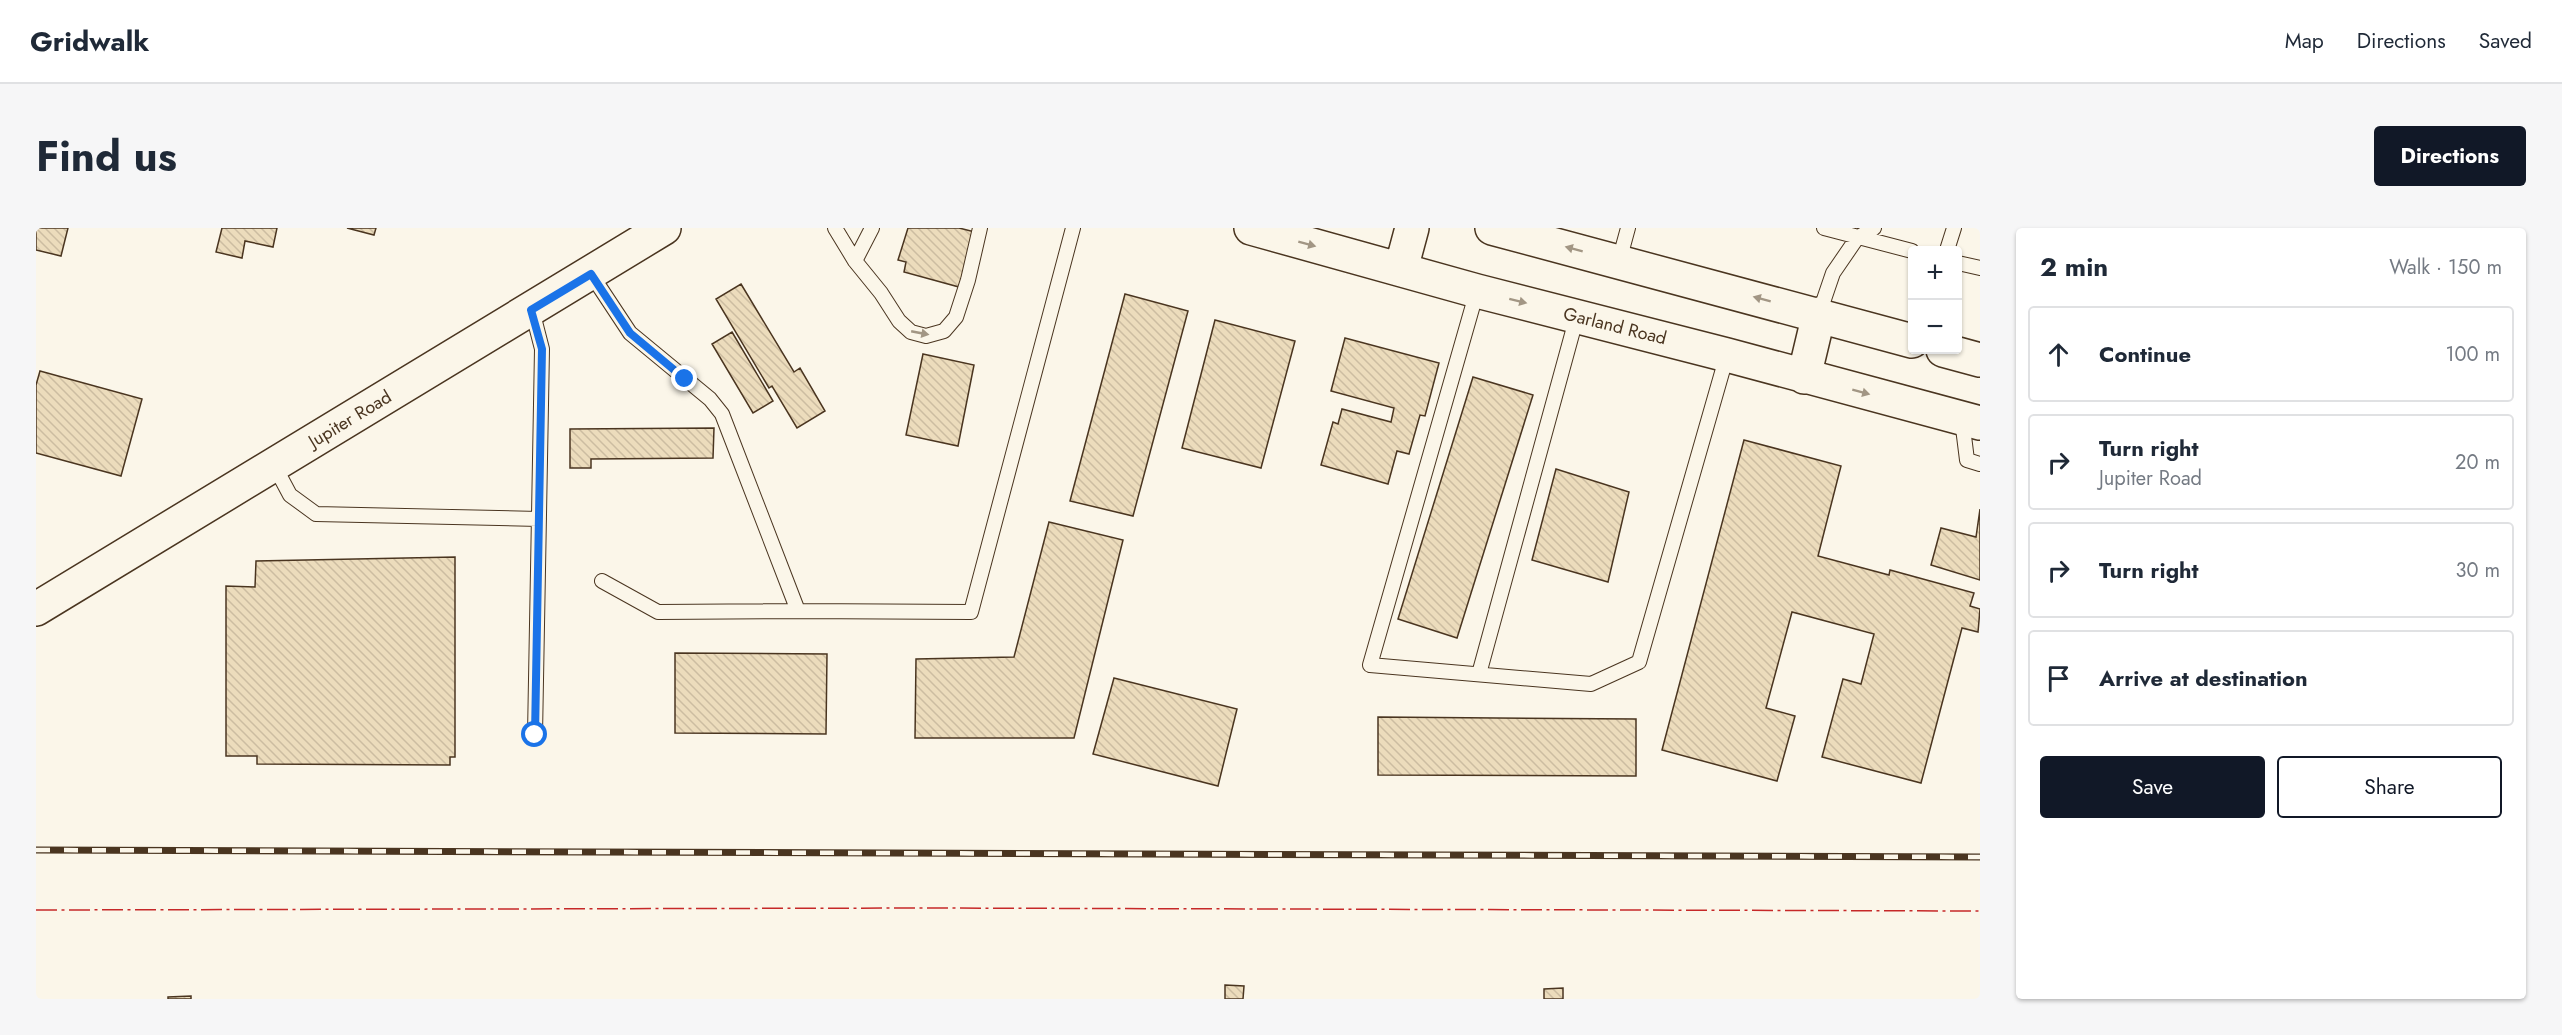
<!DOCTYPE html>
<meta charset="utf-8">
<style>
body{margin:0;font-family:Jost,sans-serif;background:#f6f6f7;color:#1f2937}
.controls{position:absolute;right:18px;top:18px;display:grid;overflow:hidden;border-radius:6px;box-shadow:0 2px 4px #0004}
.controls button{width:54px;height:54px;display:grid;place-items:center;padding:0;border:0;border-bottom:2px solid #e0e1e3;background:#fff;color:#1f2937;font:30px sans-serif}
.stop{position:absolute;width:18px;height:18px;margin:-14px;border:4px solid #1a73e8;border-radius:50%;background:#fff}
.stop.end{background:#1a73e8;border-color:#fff;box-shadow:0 2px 6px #0008}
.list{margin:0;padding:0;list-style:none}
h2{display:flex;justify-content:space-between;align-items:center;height:78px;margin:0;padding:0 24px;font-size:26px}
h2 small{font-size:20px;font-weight:400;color:#747a83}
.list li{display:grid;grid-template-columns:39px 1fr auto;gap:18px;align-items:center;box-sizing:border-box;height:96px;margin:0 12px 12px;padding:0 12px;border:2px solid #e0e1e3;border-radius:6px}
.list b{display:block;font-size:22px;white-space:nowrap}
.list p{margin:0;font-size:20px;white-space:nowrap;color:#747a83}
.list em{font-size:20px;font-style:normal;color:#747a83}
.actions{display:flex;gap:12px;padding:18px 24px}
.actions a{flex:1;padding:14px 0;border:2px solid #111827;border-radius:6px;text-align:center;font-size:21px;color:#111827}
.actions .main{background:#111827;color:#fff}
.icon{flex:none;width:33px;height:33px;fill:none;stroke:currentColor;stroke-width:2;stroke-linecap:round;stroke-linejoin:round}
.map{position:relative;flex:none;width:1944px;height:771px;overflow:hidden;border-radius:6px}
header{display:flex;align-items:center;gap:36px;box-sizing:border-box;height:84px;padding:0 30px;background:#fff;border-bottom:2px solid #e0e1e3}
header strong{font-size:28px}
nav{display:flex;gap:33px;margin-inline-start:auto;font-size:21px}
.intro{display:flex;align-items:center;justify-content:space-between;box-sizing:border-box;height:144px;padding:0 36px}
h1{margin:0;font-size:42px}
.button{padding:15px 27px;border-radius:6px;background:#111827;color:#fff;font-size:21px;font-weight:700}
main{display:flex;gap:36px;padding:0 36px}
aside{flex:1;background:#fff;border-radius:6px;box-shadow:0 2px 4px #0004}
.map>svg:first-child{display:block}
.building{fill:url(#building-back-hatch);stroke:#4a3520;stroke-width:1.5}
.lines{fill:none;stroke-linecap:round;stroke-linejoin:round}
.service-casing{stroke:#4a3520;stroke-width:16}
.tertiary-casing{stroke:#4a3520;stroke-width:36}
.primary-casing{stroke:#4a3520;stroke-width:36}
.service{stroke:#fbf6e9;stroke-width:14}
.tertiary{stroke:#fbf6e9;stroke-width:33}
.primary{stroke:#fbf6e9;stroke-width:33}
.rail-casing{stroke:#4a3520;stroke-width:7}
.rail{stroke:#fbf6e9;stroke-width:4.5;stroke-dasharray:14;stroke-linecap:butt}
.power{stroke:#c62828;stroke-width:1.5;stroke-dasharray:21 4.5 3 4.5;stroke-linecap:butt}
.oneway{fill:#a29684}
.route{stroke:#1a73e8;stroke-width:8}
.labels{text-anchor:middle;stroke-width:4.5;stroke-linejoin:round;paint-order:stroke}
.street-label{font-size:18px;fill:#4a3520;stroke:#fbf6e9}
</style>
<header>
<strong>Gridwalk</strong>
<nav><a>Map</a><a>Directions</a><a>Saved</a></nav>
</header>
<div class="intro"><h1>Find us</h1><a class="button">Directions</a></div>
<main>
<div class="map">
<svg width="1944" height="771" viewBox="0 0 1944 771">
<defs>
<pattern id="building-back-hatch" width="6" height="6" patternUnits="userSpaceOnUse" patternTransform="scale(1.5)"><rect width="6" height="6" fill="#ecdcbc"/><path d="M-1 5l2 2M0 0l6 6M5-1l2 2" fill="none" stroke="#ccbda1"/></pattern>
</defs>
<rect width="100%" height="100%" fill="#fbf6e9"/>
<path class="building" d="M0 0H32L25 28 0 22Z
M186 0H241L237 19 209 13 206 30 180 24Z
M311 0H340L338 7Z
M872 0H923L939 4 923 59 868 44 870 34 862 32Z
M705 56 758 144 764 140 789 183 761 200 736 158 733 160 680 71Z
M1089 66 1152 83 1097 288 1034 273Z
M1179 92 1259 113 1225 240 1146 220Z
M696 104 737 173 717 185 676 116Z
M1309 110 1403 135 1389 188 1384 187 1373 226 1361 223 1352 256 1285 237 1297 194 1302 196 1306 181 1355 194 1358 180 1295 163Z
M887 126 938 137 922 218 870 207Z
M4 143 106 171 85 248 0 225V157Z
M1437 149 1497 167 1421 410 1362 391Z
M678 200 677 230 555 231V240H534V201Z
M1708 212 1805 238 1782 328 1853 347 1854 342 1938 365 1934 378 1944 381 1942 404 1926 400 1885 555 1786 529 1807 451 1825 456 1838 406 1756 384 1730 480 1759 488 1741 553 1626 522Z
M1520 241 1593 264 1572 354 1496 332Z
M1944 281V352L1895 337 1905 300 1940 309Z
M1013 294 1087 312 1038 510H879L880 431 978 429Z
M419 329V529H414V537L221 536V528H190V358L219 359 220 333Z
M639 425 791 426 790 506 639 505Z
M1078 450 1201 481 1182 558 1057 526Z
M1342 489 1600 491V548L1342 547Z
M1189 757 1208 758 1207 771H1189Z
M1527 760V771H1508V761Z
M155 768V771H132V769Z"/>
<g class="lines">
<g class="service-casing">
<path id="service" d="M799 0 819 33 845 65 863 93 875 104 890 108 908 103 920 89 932 52 944 0
M1788 0 1876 23
M1911 22 1918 0
M819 33 836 0
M1583 33 1592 0
M1922 35 1944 40
M555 46 594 105 674 171 686 186 762 383 622 384 566 353
M1441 63 1334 437 1555 456 1603 434 1691 127
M496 82 506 121 499 507
M1783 86 1797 45 1821 10 1838 0
M1926 192 1931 232 1944 236
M238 237 254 267 280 286 503 291
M762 383 935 384 1037 0
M1443 446 1541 88"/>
</g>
<g class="tertiary-casing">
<path id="tertiary" d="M0 381 628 0"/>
</g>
<g class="primary-casing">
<path id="primary" d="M1215 0 1441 63 1691 127 1944 195
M1456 0 1876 113
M1365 41 1376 0
M1907 122 1944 132
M1768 149 1783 86"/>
</g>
<use href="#service" class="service"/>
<use href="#tertiary" class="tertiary"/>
<use href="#primary" class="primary"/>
<g class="rail-casing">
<path id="rail" d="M0 622 1944 629"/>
</g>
<use href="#rail" class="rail"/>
<path class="power" d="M0 682 888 680 1944 683"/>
</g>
<defs><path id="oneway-solid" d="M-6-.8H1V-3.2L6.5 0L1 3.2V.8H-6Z" transform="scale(1.5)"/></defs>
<g class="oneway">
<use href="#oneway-solid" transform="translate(1271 16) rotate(15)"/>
<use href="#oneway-solid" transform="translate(1538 21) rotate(-165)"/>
<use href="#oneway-solid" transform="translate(1726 71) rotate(-165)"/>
<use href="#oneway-solid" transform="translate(1482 73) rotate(14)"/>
<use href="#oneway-solid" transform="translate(884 105) rotate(11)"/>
<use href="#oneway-solid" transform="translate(1825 164) rotate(15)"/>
</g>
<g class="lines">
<path class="route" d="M499 507 506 121 495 82 555 46 594 105 649 151"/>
</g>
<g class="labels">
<g class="street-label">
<text transform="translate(1579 98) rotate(14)" y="6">Garland Road</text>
<text transform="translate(314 191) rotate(-31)" y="6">Jupiter Road</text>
</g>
</g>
</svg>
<div class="controls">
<button>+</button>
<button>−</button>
</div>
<div class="stop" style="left:499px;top:507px"></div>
<div class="stop end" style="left:649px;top:151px"></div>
</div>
<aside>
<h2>2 min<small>Walk · 150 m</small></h2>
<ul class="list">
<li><svg class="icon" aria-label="ahead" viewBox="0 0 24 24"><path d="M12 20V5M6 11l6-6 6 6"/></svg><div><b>Continue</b></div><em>100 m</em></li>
<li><svg class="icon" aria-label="right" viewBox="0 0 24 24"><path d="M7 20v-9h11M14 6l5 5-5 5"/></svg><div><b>Turn right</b><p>Jupiter Road</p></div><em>20 m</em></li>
<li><svg class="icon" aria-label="right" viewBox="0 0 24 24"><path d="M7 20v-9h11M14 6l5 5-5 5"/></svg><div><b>Turn right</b></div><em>30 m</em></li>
<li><svg class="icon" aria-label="arrive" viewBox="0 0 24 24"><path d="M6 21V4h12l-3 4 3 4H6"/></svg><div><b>Arrive at destination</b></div></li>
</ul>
<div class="actions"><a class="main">Save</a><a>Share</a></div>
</aside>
</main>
